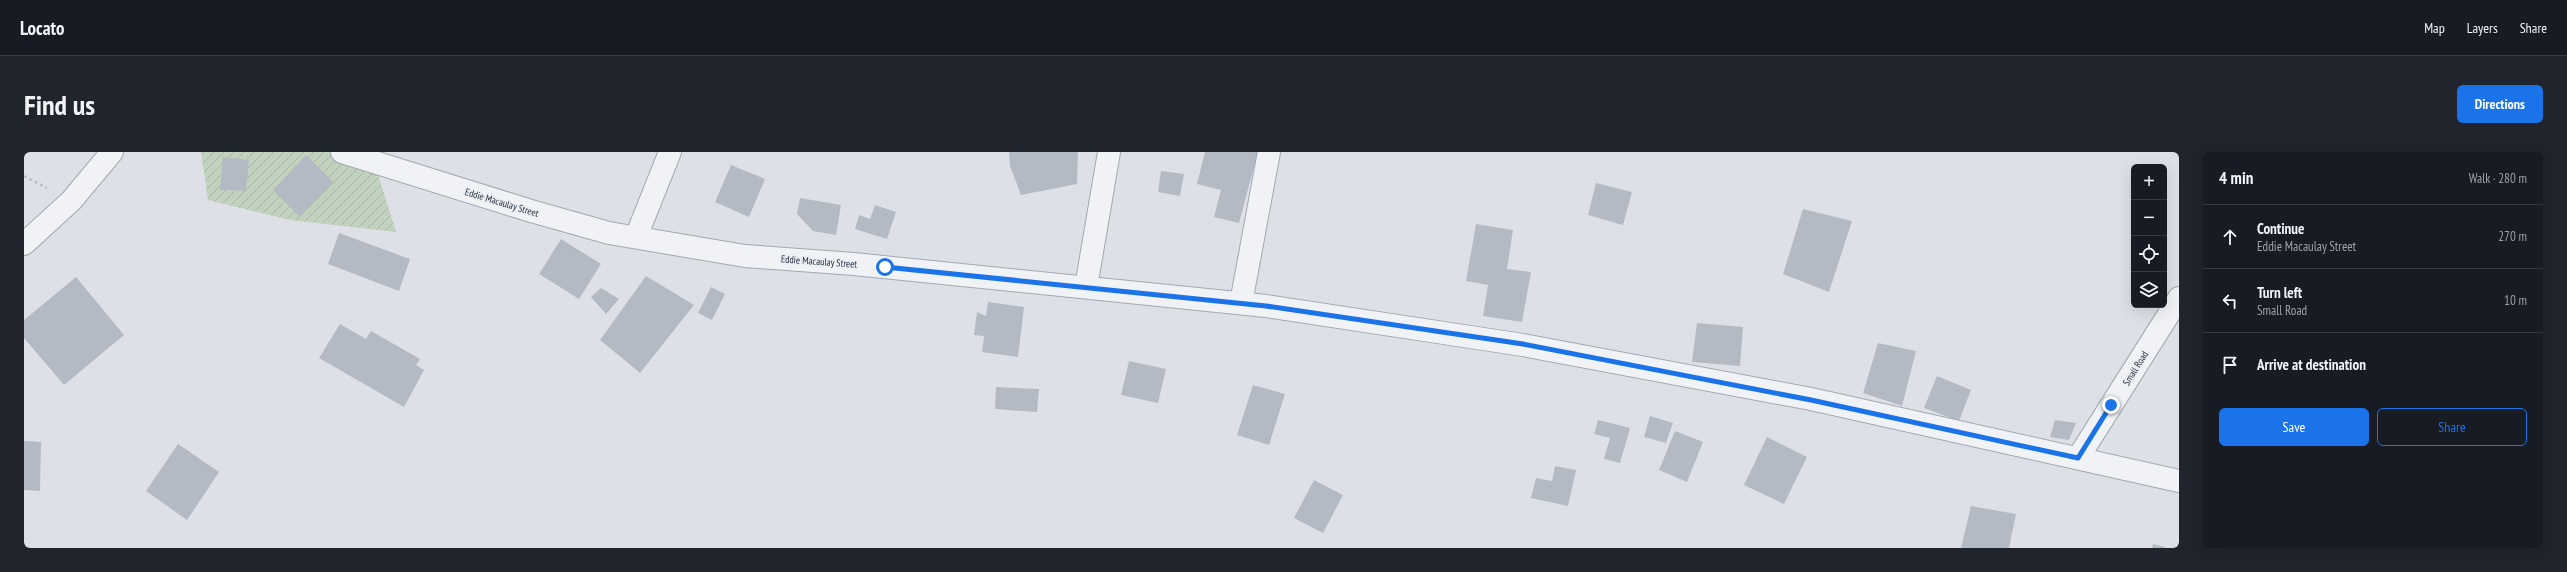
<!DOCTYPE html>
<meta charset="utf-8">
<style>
body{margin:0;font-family:"PT Sans Narrow",sans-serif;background:#20242c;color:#f1f3f6}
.controls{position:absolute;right:12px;top:12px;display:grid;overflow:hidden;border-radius:6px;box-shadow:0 4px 16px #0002}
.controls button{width:36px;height:36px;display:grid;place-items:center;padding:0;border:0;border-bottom:1px solid #363941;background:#171b24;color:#f1f3f6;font:20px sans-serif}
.stop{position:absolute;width:12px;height:12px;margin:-9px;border:3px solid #1a73e8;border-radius:50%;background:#fff}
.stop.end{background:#1a73e8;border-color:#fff;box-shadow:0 1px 4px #0008}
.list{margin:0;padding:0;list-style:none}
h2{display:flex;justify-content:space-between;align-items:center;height:52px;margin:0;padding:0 16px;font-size:17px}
h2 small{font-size:13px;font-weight:400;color:#9ea1a6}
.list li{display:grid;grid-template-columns:26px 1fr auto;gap:12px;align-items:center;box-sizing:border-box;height:64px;padding:0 16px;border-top:1px solid #363941}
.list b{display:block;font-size:15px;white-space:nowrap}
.list p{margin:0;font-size:13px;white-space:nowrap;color:#9ea1a6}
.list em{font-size:13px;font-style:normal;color:#9ea1a6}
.actions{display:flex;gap:8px;padding:12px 16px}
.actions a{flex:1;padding:9px 0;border:1px solid #1a73e8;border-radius:6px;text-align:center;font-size:14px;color:#1a73e8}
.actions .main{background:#1a73e8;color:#fff}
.icon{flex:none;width:22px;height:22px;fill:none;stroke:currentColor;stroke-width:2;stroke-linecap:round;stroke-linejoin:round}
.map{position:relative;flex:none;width:2155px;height:396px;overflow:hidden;border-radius:6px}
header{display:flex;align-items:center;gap:24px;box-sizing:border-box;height:56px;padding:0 20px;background:#171b24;border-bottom:1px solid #363941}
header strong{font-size:19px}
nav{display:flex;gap:22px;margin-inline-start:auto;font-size:14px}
.intro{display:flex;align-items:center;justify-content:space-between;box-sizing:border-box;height:96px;padding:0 24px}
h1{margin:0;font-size:28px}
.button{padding:10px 18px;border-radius:6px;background:#1a73e8;color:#fff;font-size:14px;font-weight:700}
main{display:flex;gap:24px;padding:0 24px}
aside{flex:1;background:#171b24;border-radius:6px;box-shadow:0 4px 16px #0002}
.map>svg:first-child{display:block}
.garden{fill:url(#garden-furrows)}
.building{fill:#b4bac4}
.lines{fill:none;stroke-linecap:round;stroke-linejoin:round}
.street-casing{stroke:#a2a8b1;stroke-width:24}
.path{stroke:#bbbfc6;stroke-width:2.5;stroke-dasharray:3 3;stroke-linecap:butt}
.street{stroke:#f0f2f6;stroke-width:22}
.route{stroke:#1a73e8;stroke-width:5}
.labels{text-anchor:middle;stroke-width:4;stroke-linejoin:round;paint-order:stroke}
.street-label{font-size:10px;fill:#262f3e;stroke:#ecf0f5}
</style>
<header>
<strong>Locato</strong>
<nav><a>Map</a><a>Layers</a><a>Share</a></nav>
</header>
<div class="intro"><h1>Find us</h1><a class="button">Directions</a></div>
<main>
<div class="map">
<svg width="2155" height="396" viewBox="0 0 2155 396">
<defs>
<pattern id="garden-furrows" width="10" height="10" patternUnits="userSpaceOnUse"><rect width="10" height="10" fill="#c3d2be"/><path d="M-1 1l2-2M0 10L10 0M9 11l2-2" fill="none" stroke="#a7b5a4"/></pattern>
</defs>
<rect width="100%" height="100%" fill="#dde1e7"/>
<path class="garden" d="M177 0H347L372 80 266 68 184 48Z"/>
<path class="building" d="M985 0H1054L1053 32 997 43 986 14Z
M1181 0H1234L1215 71 1190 65 1197 38 1173 32Z
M282 3 309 30 275 64 249 38Z
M199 5 225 8 222 39 196 38Z
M707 13 741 27 725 65 691 50Z
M1137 19 1160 22 1156 44 1134 40Z
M1572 31 1608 40 1599 73 1564 63Z
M776 46 817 53 812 83 789 79 773 62Z
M851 53 872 60 863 87 831 77 835 63 846 67Z
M1779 57 1828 69 1805 140 1759 122Z
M1452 72 1489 78 1483 117 1507 120 1498 170 1459 164 1464 133 1442 129Z
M315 81 386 107 375 139 304 112Z
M537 87 577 112 555 147 515 122Z
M622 124 670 153 616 221 576 188Z
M52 125 100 183 40 233 0 186V168Z
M687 135 701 142 688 168 674 161Z
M577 136 595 147 582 162 567 145Z
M964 150 1000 155 994 205 958 200 960 184 950 183 953 160 962 164Z
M1673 171 1719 175 1716 214 1668 210Z
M316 172 342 187 347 179 396 207 392 213 400 218 380 255 295 206Z
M1854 191 1892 199 1878 254 1839 241Z
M1105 209 1142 217 1134 251 1097 243Z
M1913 224 1947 238 1935 269 1900 256Z
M1229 233 1261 242 1245 293 1213 283Z
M972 235 1015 237 1013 260 971 257Z
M1626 264 1649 271 1642 291 1620 285Z
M1574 268 1606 276 1596 311 1580 307 1586 286 1570 282Z
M2031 268 2052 271 2045 288 2026 285Z
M1651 279 1679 290 1663 330 1635 318Z
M1743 285 1783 305 1760 352 1720 333Z
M0 289 17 290 16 339 0 338Z
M154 292 195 320 163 368 122 339Z
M1531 314 1552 318 1544 354 1507 346 1512 326 1528 329Z
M1290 328 1319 343 1299 381 1270 366Z
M1947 354 1992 362 1985 396H1937Z
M2129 392 2141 395V396H2128Z"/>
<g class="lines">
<g class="street-casing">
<path id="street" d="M318 0 507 59 585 81 721 104 830 112 1242 154 1499 193 1787 247 2155 329
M612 85 646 0
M0 92 47 49 88 0
M1062 135 1085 0
M1217 151 1245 0
M2054 306 2155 146"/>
</g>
<path class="path" d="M0 24 23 36"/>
<use href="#street" class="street"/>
</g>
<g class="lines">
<path class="route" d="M861 115 1242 154 1499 192 1787 248 2054 306 2087 253"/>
</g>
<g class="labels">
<g class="street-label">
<text transform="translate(478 50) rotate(17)" y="4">Eddie Macaulay Street</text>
<text transform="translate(795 109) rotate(4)" y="4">Eddie Macaulay Street</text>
<text transform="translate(2111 216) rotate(-58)" y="4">Small Road</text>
</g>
</g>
</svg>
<div class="controls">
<button>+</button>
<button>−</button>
<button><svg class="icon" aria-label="locate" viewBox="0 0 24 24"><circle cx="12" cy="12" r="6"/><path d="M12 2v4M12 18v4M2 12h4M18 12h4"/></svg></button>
<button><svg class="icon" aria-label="layers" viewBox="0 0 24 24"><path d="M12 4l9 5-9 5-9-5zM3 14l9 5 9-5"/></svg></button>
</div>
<div class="stop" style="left:861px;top:115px"></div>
<div class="stop end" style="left:2087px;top:253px"></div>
</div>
<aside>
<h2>4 min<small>Walk · 280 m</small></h2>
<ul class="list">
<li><svg class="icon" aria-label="ahead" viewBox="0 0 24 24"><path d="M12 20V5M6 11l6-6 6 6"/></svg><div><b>Continue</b><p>Eddie Macaulay Street</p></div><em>270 m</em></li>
<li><svg class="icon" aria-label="left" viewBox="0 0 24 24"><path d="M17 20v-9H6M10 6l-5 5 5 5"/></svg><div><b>Turn left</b><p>Small Road</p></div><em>10 m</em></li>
<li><svg class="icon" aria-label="arrive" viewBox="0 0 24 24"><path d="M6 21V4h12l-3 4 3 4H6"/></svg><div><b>Arrive at destination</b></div></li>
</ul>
<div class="actions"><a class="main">Save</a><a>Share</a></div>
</aside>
</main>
